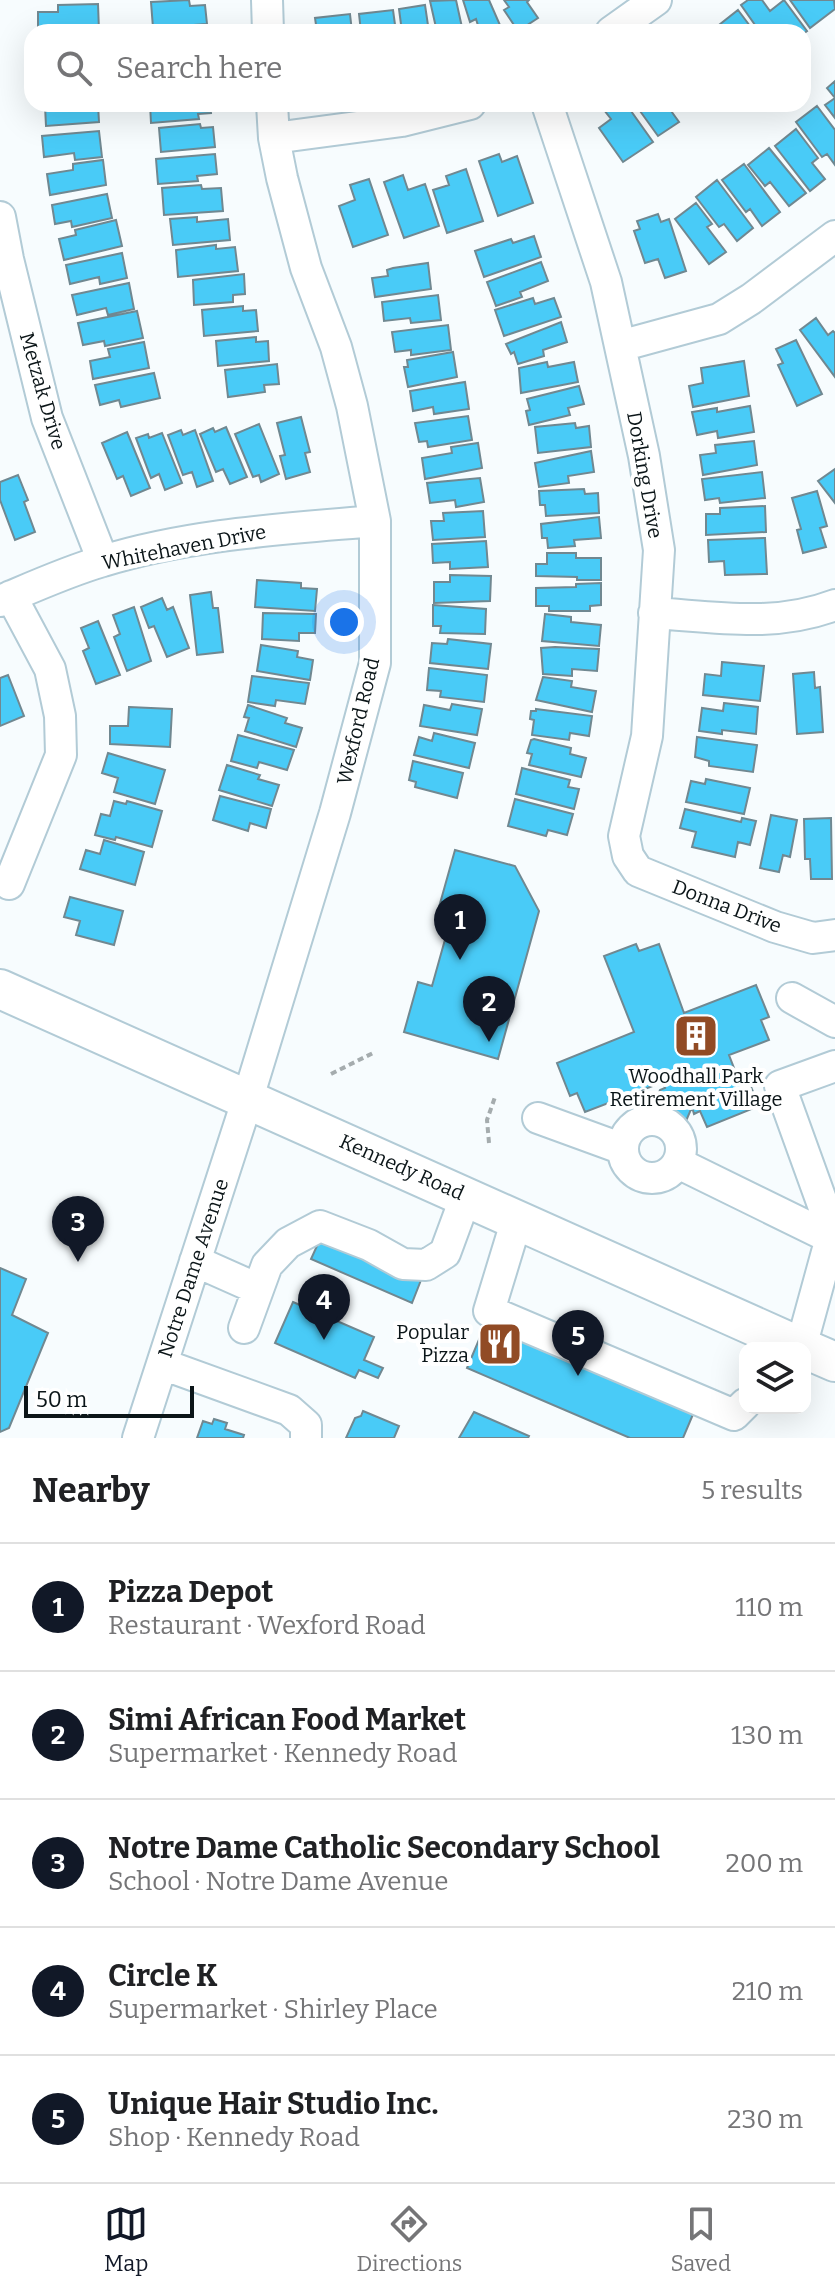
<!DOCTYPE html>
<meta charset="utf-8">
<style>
body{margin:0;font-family:Bitter,serif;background:#f2f2f2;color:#202124}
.controls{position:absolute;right:24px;bottom:24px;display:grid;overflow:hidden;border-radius:16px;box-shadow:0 8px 32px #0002}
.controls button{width:72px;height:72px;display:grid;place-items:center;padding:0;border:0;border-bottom:2px solid #e0e0e0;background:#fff;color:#202124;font:40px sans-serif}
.scale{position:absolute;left:24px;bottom:20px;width:170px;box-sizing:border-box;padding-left:8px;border:4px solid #0b1518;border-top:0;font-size:22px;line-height:28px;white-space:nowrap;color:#0b1518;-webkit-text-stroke:6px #fff;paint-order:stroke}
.you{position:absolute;left:344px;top:622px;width:28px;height:28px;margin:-20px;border:6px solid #fff;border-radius:50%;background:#1a73e8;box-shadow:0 0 0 12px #1a73e833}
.badge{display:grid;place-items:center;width:52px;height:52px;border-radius:50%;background:#111827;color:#fff;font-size:26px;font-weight:700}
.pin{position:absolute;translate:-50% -66px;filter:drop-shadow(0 2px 4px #0008)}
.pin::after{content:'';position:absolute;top:42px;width:28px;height:24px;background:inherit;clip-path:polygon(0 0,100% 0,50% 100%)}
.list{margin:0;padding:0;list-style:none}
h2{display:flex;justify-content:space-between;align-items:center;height:104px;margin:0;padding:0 32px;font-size:34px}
h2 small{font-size:26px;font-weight:400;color:#757577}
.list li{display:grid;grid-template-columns:52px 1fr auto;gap:24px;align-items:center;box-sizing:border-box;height:128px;padding:0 32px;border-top:2px solid #e0e0e0}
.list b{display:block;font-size:30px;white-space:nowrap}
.list p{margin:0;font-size:26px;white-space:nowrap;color:#757577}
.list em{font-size:26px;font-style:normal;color:#757577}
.icon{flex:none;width:44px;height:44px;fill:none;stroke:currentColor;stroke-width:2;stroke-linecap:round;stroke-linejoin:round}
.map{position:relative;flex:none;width:835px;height:1438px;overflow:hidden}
.search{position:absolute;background:#fff;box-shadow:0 8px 32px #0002;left:24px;right:24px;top:24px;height:88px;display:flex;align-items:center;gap:20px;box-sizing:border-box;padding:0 28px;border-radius:24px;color:#757577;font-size:30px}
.sheet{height:744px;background:#fff}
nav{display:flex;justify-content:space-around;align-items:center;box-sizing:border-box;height:112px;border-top:2px solid #e0e0e0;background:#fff;font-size:22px;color:#757577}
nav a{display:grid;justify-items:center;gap:4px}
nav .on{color:#111827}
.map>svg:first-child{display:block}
.building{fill:#49cbf7;stroke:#708891;stroke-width:2}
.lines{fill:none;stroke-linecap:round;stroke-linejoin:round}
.minor-casing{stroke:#b2cbd6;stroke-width:34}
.major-casing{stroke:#b2cbd6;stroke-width:42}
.path{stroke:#a5acae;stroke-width:4;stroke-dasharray:6 4;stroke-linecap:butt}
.minor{stroke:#fff;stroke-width:30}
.major{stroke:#fff;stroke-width:38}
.labels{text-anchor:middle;stroke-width:8;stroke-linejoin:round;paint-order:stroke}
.street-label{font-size:20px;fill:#0b1518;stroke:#fff}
.poi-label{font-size:20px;fill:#0b1518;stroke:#fff}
</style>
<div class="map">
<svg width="835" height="1438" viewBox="0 0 835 1438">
<rect width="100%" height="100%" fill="#f7fcfe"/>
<path class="building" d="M189 0 190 6 205 5 207 24 153 28 151 2Z
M456 0 463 32H437L430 1Z
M463 0H489L503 32H480L476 19 470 22Z
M504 0H529L527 2 538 18 518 31 504 10 509 7Z
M748 0H762L770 11 784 0 807 31 803 34V32H760L741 5Z
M790 0H834L835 9 810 28Z
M98 4 99 31 38 32V12H58V5Z
M425 5 429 32H402L399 9Z
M393 10 396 32H361L359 14Z
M738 10 753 30 750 32H724L719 25Z
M350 14 352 32H317L315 18Z
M835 81V118L825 105 835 98 827 88Z
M58 104H98L99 122 46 126 45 106Z
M150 104H210L211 113 198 114 199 119 151 123Z
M605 104H626L653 142 623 162 599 128 611 119 601 106Z
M635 104H666L679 122 658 136Z
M817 106 835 130V165L827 154 822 157 796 122Z
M200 124 201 128 213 127 215 147 161 152 159 128Z
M796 129 818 158 812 163 825 179 810 191 775 146Z
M99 131 102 157 75 160 74 153 44 157 42 136Z
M769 148 806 193 789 206 770 182 765 186 748 165Z
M215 154 217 174 197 176 198 181 158 184 156 159Z
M499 154 502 162 517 156 533 203 498 216 479 161Z
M103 160 106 185 50 195 47 174 73 170V164Z
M744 164 780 212 762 226 750 209 746 212 722 180Z
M466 169 483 221 447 233 433 190 449 185 446 176Z
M403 175 408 190 425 184 439 226 404 238 384 182Z
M369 179 388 235 353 247 339 206 355 200 350 185Z
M717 180 753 228 737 241 724 224 719 227 696 197Z
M201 185 202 189 221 188 223 211 164 215 162 188Z
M107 194 112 218 72 227 71 221 55 224 52 205Z
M696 203 712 224 707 227 726 252 709 264 675 219Z
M658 214 661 222 669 219 686 271 665 278 658 259 645 263 634 231 640 229 637 221Z
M197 217V222L228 219 230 240 173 245 170 219Z
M116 220 122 246 64 260 59 239 76 235 75 230Z
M534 236 541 257 484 277 475 251 511 239 513 243Z
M216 245V249L235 247 238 271 178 277 176 250Z
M122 253 127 278 100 284 99 277 70 284 66 265Z
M541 262 548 281 520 292 522 297 496 306 487 282Z
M428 263 431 289 375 297 372 278 388 276 387 270 393 268Z
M244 274 245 294 233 295V302L194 305 193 280Z
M129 283 134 309 108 315 106 308 77 315 72 295Z
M438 295 441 320 411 323 410 318 384 321 382 302Z
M533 298 535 304 554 298 561 317 504 336 495 310Z
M243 306V311L256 310 258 331 204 336 202 310Z
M137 311 143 338 105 346 104 341 83 345 78 323Z
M816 318 828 335 833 331 835 333V377L800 330Z
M561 322 567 342 543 350 544 356 518 364 514 352 511 354 506 344Z
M448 325 451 350 411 355V350L395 352 392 332Z
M256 337V342L268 341 269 361 218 366 216 341Z
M796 340 822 394 797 406 778 365 783 363 776 349Z
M144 342 149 368 93 379 90 361 110 357 108 349Z
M453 352 457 377 408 387 404 367H408L407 360Z
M744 361 749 396 693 407 689 386 703 383 701 368Z
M547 362 548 367 574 362 578 382 521 393 519 368Z
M277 364 279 384 264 385 265 392 228 397 225 370Z
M154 373 160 398 121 407 119 400 100 405 95 385Z
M465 382 469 409 434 414 433 407 413 411 410 391Z
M579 386 584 404 568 408 570 415 529 425 526 411 530 410 527 399Z
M750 406 754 432 718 438 717 431 697 435 692 412 717 408V412Z
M468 416 472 440 428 447 427 441 419 442 415 423Z
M301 417 310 452 305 453 310 472 286 479 280 456 285 455 277 423Z
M575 423 576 428 589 426 591 447 538 453 535 427Z
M259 424 279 474 261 482 259 475 253 477 235 434Z
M226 427 247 477 230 484 223 469 216 472 200 434 213 428 215 432Z
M181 430 183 435 195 430 213 481 197 487 192 472 183 475 168 435Z
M127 432 150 488 131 496 123 476 117 479 102 443Z
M162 433 182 483 165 490 159 474 151 478 136 438 148 434 149 438Z
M754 441 757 465 703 475 700 455 716 453 715 445Z
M478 443 482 468 425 479 422 458 452 453 451 447Z
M591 451 594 472 568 476 569 483 539 487 535 463Z
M835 469V503L818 481Z
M762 472 765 498 720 503 719 498 705 500 702 479Z
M18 475 28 500 24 502 35 532 15 540 0 500V482Z
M480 478 484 502 456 507 455 500 430 503 427 483Z
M584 489 585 494 598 493 599 513 546 516 545 505H540L539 491Z
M817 491 827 526 820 528 826 547 803 553 797 530 801 529 792 498Z
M765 506 766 532 706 535V514H720V508Z
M483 511 485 537 433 540 431 521H444L443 513Z
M599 517 601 538 574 540 575 546 548 548 547 538H542L541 524Z
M765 538 767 574 725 575 724 561 709 562 708 540Z
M486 541 488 567 450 569V562L433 563 432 544Z
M547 553H576V558H601V580H577V577L536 576V564H547Z
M450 575 491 576 490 601 434 603V582H450Z
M257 580 301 583V588L317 589 315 611 255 607Z
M601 583V605L590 606V611H549V606H536V588L576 587V584Z
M211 592 213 608H218L223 652 197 655 190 595Z
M162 598 167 610 173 607 189 648 167 657 154 626 149 628 141 607Z
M433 605 486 609 485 634 440 633 441 626H433Z
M134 607 151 661 127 671 114 637 120 634 113 615Z
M263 613 316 614 315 633H299V641L262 639Z
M545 614 571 617V622L601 625 599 646 542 641Z
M98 621 120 675 96 684 83 651 89 648 81 628Z
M448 639 491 644 488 669 430 663 432 643 447 644Z
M261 645 298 651 297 657 313 660 310 680 257 671Z
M555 647 599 649 597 671 572 669V676L543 674 541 648Z
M722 662 764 666 760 701 703 695 705 674 721 676Z
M429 668 487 675 484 702 440 697 441 691 427 690Z
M814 672 815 688 820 687 823 732 797 734 793 674Z
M8 675 24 716 0 726V678Z
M252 676 309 683 305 704 276 700 275 706 248 702Z
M543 677 572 681 571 687 596 691 592 712 536 700Z
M724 703 758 707 756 734 722 730V734L699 731 702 708 723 711Z
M452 704 482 709 477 735 420 726 424 705 450 710Z
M248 705 287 718 285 723 302 728 296 747 245 731 249 718 244 717Z
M129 707 172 709 170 747 110 744V726H128Z
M536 709 592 716 589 736 570 733 569 740 532 735 534 720 530 719 531 711H536Z
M434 733 475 743 469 768 414 755 419 737 432 741Z
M238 735 294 750 287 770 259 762 257 768 231 761Z
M697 737 757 745 753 772 709 766V761L695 757Z
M534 739 571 748 570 754 586 758 581 777 529 765 532 754 527 753 531 740Z
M108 753 165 770 155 804 114 792 118 778 102 773Z
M413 761 463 773 457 798 415 787 416 782 409 780Z
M227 765 260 775 258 779 279 785 272 806 219 790Z
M522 768 570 780 568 787 579 789 574 809 516 794Z
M706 779 750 788 744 814 686 802 691 781 705 784Z
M220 796 271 809 266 828 250 823 248 831 213 820Z
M515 799 573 814 567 835 548 830 546 836 508 826Z
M114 801 126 804 127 801 162 811 152 847 116 837 115 840 95 835 101 814 110 816Z
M685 809 741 822 742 818 756 821 750 845 738 842 735 857 692 847 696 832 680 828Z
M771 815 797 820 790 857 783 855 779 872 760 868Z
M831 818 832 879H811L810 859H805L804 819Z
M104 840 144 852 135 885 80 869 86 850 100 854Z
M455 850 515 866 539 911 498 1059 404 1032 418 982 432 986 453 911 439 907Z
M70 897 123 911 114 945 76 935 80 921 64 917Z
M636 944 639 951 659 944 684 1013 756 985 769 1017 761 1020 769 1040 729 1055 741 1086 749 1082 759 1106 707 1127 700 1111 694 1114 692 1107 683 1128 650 1114 660 1090 665 1088 663 1082 585 1112 577 1093 570 1096 557 1063 634 1032 604 956Z
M321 1237 421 1280 412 1303 311 1259Z
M0 1268 26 1279 12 1315 48 1333 9 1428 0 1432Z
M293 1302 374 1337 364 1360 383 1368 378 1378 359 1370 355 1378 275 1343Z
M486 1323 694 1412 683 1438H630L467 1368Z
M363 1411 399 1426 394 1438H346L355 1418 361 1416Z
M474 1412 529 1436 528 1438H459Z
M214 1419 227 1423 225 1429 244 1435 243 1438H197L203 1421 212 1424Z"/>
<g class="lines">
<g class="minor-casing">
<path id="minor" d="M267 0 268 32
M611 32 656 0
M547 104 606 282 644 456 659 550 647 736 624 836 628 856 638 871 775 927 813 938 835 935
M274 138 402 121 470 104
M0 217 8 259 47 418 103 561
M620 346 719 319 751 299 835 236
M0 601C33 587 68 571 103 561 190 534 284 529 375 521
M654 613C717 617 775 628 835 605
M9 884 61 755 60 716 50 669 11 596
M792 998 835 1022
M538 1118 623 1149
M623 1149a29 29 0 1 1 58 0a29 29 0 1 1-58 0Z
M678 1163 835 1240
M517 1219 489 1311 734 1415 745 1404
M832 1230 780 1086 835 1066
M195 1261 258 1289
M244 1328 267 1265 288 1243 320 1226 369 1245 403 1264 426 1265 445 1253 466 1196
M801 1347 835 1223
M162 1364 289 1410 306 1425V1438
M138 1438 248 1098 335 813 375 663V521L352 406 336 347 306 268 282 178 274 138 272 104"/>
</g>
<g class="major-casing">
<path id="major" d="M0 989 803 1348
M805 1349 835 1362"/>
</g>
<path class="path" d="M331 1074 373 1053
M489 1143 487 1120 495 1097"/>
<use href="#minor" class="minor"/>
<use href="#major" class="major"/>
</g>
<defs>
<g id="building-square" transform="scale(2.3)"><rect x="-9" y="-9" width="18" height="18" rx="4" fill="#914b25" stroke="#fff"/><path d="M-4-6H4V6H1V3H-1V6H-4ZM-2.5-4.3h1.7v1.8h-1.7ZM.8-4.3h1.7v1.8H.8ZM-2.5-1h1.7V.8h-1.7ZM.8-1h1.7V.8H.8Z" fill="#fff"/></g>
<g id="restaurant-square" transform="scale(2.3)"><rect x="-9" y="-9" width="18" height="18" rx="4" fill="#914b25" stroke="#fff"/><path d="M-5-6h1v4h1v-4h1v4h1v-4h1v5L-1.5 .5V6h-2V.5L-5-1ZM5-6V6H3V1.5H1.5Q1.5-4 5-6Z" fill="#fff"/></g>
</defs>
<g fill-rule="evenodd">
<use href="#building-square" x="696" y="1036"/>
<use href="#restaurant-square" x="500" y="1344"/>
</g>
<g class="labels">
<g class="street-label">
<text transform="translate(43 391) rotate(74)" y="7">Metzak Drive</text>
<text transform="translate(645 475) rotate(80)" y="7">Dorking Drive</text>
<text transform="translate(184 547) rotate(-11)" y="7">Whitehaven Drive</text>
<text transform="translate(358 721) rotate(-77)" y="7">Wexford Road</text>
<text transform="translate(727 906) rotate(21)" y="7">Donna Drive</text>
<text transform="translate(402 1167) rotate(24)" y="7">Kennedy Road</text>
<text transform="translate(193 1268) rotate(-72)" y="7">Notre Dame Avenue</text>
</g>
<g class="poi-label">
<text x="696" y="1083">Woodhall Park<tspan x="696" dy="23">Retirement Village</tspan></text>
<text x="469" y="1339" text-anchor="end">Popular<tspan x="469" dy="23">Pizza</tspan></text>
</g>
</g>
</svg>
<div class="controls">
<button><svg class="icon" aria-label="layers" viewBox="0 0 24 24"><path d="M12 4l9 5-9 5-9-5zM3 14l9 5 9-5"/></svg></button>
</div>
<div class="scale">50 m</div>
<div class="you"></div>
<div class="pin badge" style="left:460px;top:960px">1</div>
<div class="pin badge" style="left:489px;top:1042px">2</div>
<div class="pin badge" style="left:78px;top:1262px">3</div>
<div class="pin badge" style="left:324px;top:1340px">4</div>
<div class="pin badge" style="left:578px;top:1376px">5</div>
<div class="search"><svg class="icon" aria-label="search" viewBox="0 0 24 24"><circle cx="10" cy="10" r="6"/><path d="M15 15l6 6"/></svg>Search here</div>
</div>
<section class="sheet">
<h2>Nearby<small>5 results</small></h2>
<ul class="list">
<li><span class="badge">1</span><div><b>Pizza Depot</b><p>Restaurant · Wexford Road</p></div><em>110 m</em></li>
<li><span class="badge">2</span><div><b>Simi African Food Market</b><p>Supermarket · Kennedy Road</p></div><em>130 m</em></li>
<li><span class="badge">3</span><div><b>Notre Dame Catholic Secondary School</b><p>School · Notre Dame Avenue</p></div><em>200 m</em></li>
<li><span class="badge">4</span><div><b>Circle K</b><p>Supermarket · Shirley Place</p></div><em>210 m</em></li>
<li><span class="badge">5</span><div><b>Unique Hair Studio Inc.</b><p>Shop · Kennedy Road</p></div><em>230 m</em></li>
</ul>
</section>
<nav>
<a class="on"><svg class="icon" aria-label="map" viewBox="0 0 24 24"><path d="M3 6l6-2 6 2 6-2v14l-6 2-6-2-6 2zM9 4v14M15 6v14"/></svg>Map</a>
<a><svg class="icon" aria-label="directions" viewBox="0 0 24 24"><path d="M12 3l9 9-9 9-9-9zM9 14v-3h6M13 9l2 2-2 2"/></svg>Directions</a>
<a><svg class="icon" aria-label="saved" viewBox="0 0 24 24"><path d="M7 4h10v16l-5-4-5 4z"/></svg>Saved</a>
</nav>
